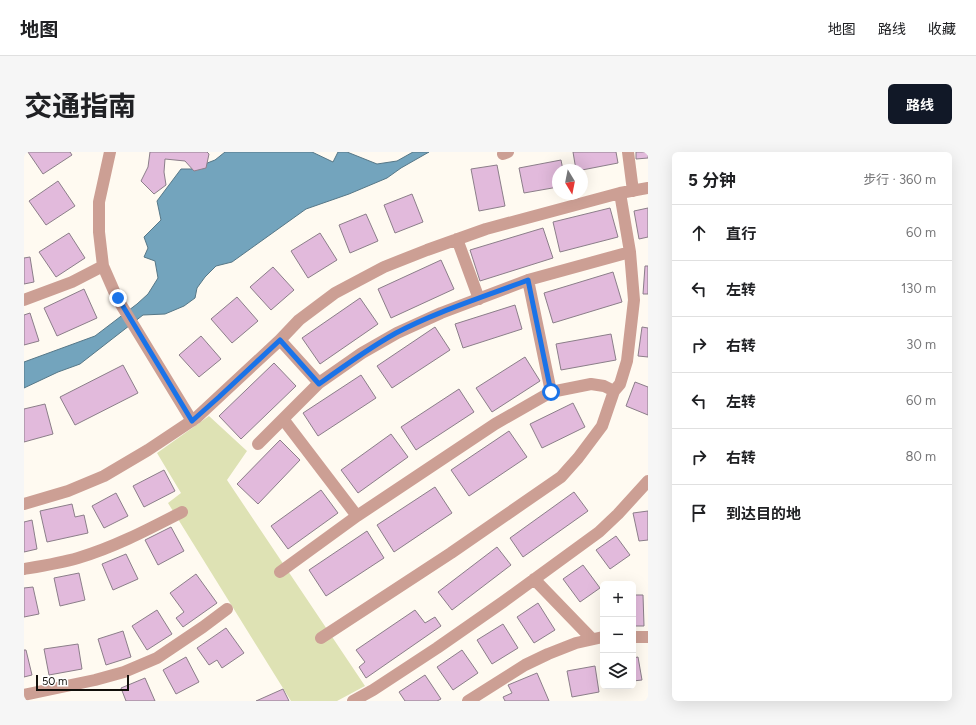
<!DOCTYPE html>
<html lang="zh">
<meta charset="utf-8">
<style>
body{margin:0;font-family:Figtree,"Noto Sans SC",sans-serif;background:#f6f6f6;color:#202124}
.controls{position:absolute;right:12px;bottom:12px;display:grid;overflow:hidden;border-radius:6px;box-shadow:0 4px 16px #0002}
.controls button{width:36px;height:36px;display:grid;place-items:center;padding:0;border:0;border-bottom:1px solid #e0e0e0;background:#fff;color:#202124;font:20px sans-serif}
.compass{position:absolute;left:528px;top:12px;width:36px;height:36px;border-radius:50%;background:#fff;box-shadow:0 4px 16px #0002;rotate:170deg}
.scale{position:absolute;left:12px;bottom:10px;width:93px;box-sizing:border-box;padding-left:4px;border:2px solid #120f0a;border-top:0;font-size:11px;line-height:14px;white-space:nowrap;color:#120f0a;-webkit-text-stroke:3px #fff;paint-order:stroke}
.stop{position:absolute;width:12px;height:12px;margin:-9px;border:3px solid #1a73e8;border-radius:50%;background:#fff}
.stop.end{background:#1a73e8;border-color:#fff;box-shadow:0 1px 4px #0008}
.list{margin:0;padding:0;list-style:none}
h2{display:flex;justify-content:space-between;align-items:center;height:52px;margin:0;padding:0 16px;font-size:17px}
h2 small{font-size:13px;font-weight:400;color:#757577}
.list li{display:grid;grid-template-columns:26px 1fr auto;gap:12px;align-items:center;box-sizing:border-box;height:56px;padding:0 16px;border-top:1px solid #e0e0e0}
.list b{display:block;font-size:15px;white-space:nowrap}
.list em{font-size:13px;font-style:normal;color:#757577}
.icon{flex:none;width:22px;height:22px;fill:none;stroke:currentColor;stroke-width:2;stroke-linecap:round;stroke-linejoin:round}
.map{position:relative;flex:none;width:624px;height:549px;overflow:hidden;border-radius:6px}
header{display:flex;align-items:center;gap:24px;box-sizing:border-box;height:56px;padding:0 20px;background:#fff;border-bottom:1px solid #e0e0e0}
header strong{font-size:19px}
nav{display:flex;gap:22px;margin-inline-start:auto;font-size:14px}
.intro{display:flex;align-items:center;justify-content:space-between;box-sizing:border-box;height:96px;padding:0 24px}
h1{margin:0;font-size:28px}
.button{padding:10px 18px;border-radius:6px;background:#111827;color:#fff;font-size:14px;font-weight:700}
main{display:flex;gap:24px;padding:0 24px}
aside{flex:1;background:#fff;border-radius:6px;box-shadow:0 4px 16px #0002}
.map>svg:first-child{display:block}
.green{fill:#dee2b4}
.water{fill:#73a4bd;stroke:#567787}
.building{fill:#e2badc;stroke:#8b7e89}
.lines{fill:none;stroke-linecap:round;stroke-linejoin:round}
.minor{stroke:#cc9f94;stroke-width:12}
.route{stroke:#1a73e8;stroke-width:5}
</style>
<header>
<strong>地图</strong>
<nav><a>地图</a><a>路线</a><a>收藏</a></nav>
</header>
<div class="intro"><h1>交通指南</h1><a class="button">路线</a></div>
<main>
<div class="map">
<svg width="624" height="549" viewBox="0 0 624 549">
<rect width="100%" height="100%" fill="#fffaf1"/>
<path class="green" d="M185 264 223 299 203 328 341 534 313 549H267L144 351 157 341 133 301Z"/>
<path class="water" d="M201 0H288L309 10 314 0H323L353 12 373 9 389 0H405L377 16 363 26 325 42 282 57 208 110 192 114 181 125 173 136 171 146 160 154 141 162 119 163 56 212 34 220 0 236V210L71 184 113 152 124 142 134 126 131 109 120 105 124 96 120 85 137 68 133 49 157 17H168L191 8Z"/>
<path class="building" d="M4 0H46L48 3 19 22Z
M126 0H183L185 2 182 16 170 19 161 9 141 7 140 20 142 33 130 42 117 29 124 15Z
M549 0H592L594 11 558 18H552Z
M612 0H624V6L612 7Z
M537 8 539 18H534V35L500 41 495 16Z
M473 13 481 54 455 59 447 17Z
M34 29 51 54 22 73 5 49Z
M388 42 399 70 371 81 360 53Z
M586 56 594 85 536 100 529 70Z
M624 56V85L615 87 610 59Z
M342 62 354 89 326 101 315 73Z
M519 76 529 106 456 129 446 98Z
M45 81 61 106 32 125 15 100Z
M296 81 313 108 284 126 267 99Z
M6 105 10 130 0 132V106Z
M417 108 430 137 367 166 354 137Z
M621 114H624V142H619Z
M249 115 270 138 247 158 226 135Z
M589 120 598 150 529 171 520 141Z
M60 137 73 166 33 184 20 156Z
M213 145 234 169 208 191 187 167Z
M336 146 354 172 296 212 278 186Z
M491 153 498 177 439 196 431 172Z
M6 161 15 189 0 193V163Z
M411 175 426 198 368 236 353 214Z
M618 175 624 176V205L614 204Z
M587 182 592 208 537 218 532 192Z
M177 184 197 207 175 225 155 203Z
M501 205 516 229 468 260 452 236Z
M250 211 272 234 217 287 195 264Z
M99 213 114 241 51 273 36 245Z
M337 223 352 246 294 284 279 261Z
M611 230 624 235V263L602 254Z
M435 237 450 260 392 298 377 275Z
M549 251 561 275 518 296 506 272Z
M21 252 29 282 0 290V257Z
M485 279 503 305 445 344 427 318Z
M367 282 384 305 334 341 317 318Z
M256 288 276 308 234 352 213 332Z
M140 318 151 339 120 355 109 334Z
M411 335 428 361 370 400 353 373Z
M297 338 314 361 264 397 247 374Z
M550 340 564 359 499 405 486 386Z
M92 341 104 364 80 376 68 354Z
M48 352 51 365 60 363 64 381 23 390 16 359Z
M624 359V388L615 389 609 361Z
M8 368 13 397 0 400V370Z
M147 375 160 399 134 413 121 388Z
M343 379 360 406 302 444 285 418Z
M592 384 606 403 586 417 572 398Z
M473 395 487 413 428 458 414 440Z
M102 402 114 427 89 438 78 412Z
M559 413 576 436 556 450 539 427Z
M55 421 61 448 36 454 30 426Z
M172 422 193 451 159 475 152 466 160 460 146 441Z
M9 435 15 462 0 465V436Z
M609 443H619L620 474H609Z
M514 451 531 478 510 491 493 465Z
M133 458 148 482 123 498 108 474Z
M391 458 401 471 411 465 417 474 342 526 335 515 341 510 332 498Z
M479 472 494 496 468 512 453 488Z
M202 476 220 501 198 516 193 508 185 513 173 496Z
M99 479 107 505 82 513 74 487Z
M54 492 58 517 25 523 20 497Z
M0 498H2L8 523 0 525Z
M438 498 454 521 429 538 413 515Z
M162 505 175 530 152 542 139 518Z
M614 505 618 528 609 529V506Z
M571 514 575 540 548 545 543 519Z
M513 521 525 549H481L479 545 488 541 484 533Z
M401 523 417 547 413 549H381L375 540Z
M121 526 131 549H102L97 536Z
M259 537 265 549H232Z"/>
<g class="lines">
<path class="minor" d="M86 0 75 50V80L79 114 93 146 168 269
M604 0 609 39
M479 2 484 0
M433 87 455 147
M504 128 527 240
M0 148 48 130 79 114
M256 188 295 231
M259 267 333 364
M234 292 295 231 338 201 373 181 417 161 504 128 606 100
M0 352 44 339 80 324 124 298 172 266 256 188 275 168 311 141 360 115 403 98 462 77 596 41 624 36
M0 417C18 414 37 411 54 406 91 395 125 377 158 360
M256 420 333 364 471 272 527 240 567 232 580 234 590 239
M510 427 568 487
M609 485H624
M297 486 427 401 537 325 554 306 578 274 590 239 596 232 603 209 610 148 606 100 596 41
M0 543 71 528 100 520 133 506 179 475 203 457
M329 549 349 538 413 496 479 450 575 380 594 362 624 329
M444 549 501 513 524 502 552 491 579 485"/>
</g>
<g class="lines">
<path class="route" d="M94 146 168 269 195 245 256 188 295 232C320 214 345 196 372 181 414 159 460 145 504 128L527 240"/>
</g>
</svg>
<div class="controls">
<button>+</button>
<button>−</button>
<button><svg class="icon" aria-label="layers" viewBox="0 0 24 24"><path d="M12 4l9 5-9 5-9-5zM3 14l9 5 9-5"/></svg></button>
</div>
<svg class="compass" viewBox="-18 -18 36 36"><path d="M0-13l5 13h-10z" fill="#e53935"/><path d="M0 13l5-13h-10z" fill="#757577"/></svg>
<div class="scale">50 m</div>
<div class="stop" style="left:527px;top:240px"></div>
<div class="stop end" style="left:94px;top:146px"></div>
</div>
<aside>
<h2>5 分钟<small>步行 · 360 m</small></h2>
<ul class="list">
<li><svg class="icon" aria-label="ahead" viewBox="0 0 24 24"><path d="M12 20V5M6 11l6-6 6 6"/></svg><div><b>直行</b></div><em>60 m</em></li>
<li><svg class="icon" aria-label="left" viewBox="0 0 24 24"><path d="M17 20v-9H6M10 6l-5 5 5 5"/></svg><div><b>左转</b></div><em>130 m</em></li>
<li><svg class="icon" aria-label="right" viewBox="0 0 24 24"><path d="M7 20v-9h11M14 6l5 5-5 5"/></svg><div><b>右转</b></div><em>30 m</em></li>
<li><svg class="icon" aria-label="left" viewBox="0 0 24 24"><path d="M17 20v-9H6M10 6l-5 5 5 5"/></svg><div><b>左转</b></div><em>60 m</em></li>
<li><svg class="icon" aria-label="right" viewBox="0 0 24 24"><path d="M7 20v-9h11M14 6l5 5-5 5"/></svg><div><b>右转</b></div><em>80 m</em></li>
<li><svg class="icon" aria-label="arrive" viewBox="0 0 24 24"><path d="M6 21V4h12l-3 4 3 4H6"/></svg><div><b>到达目的地</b></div></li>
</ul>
</aside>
</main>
